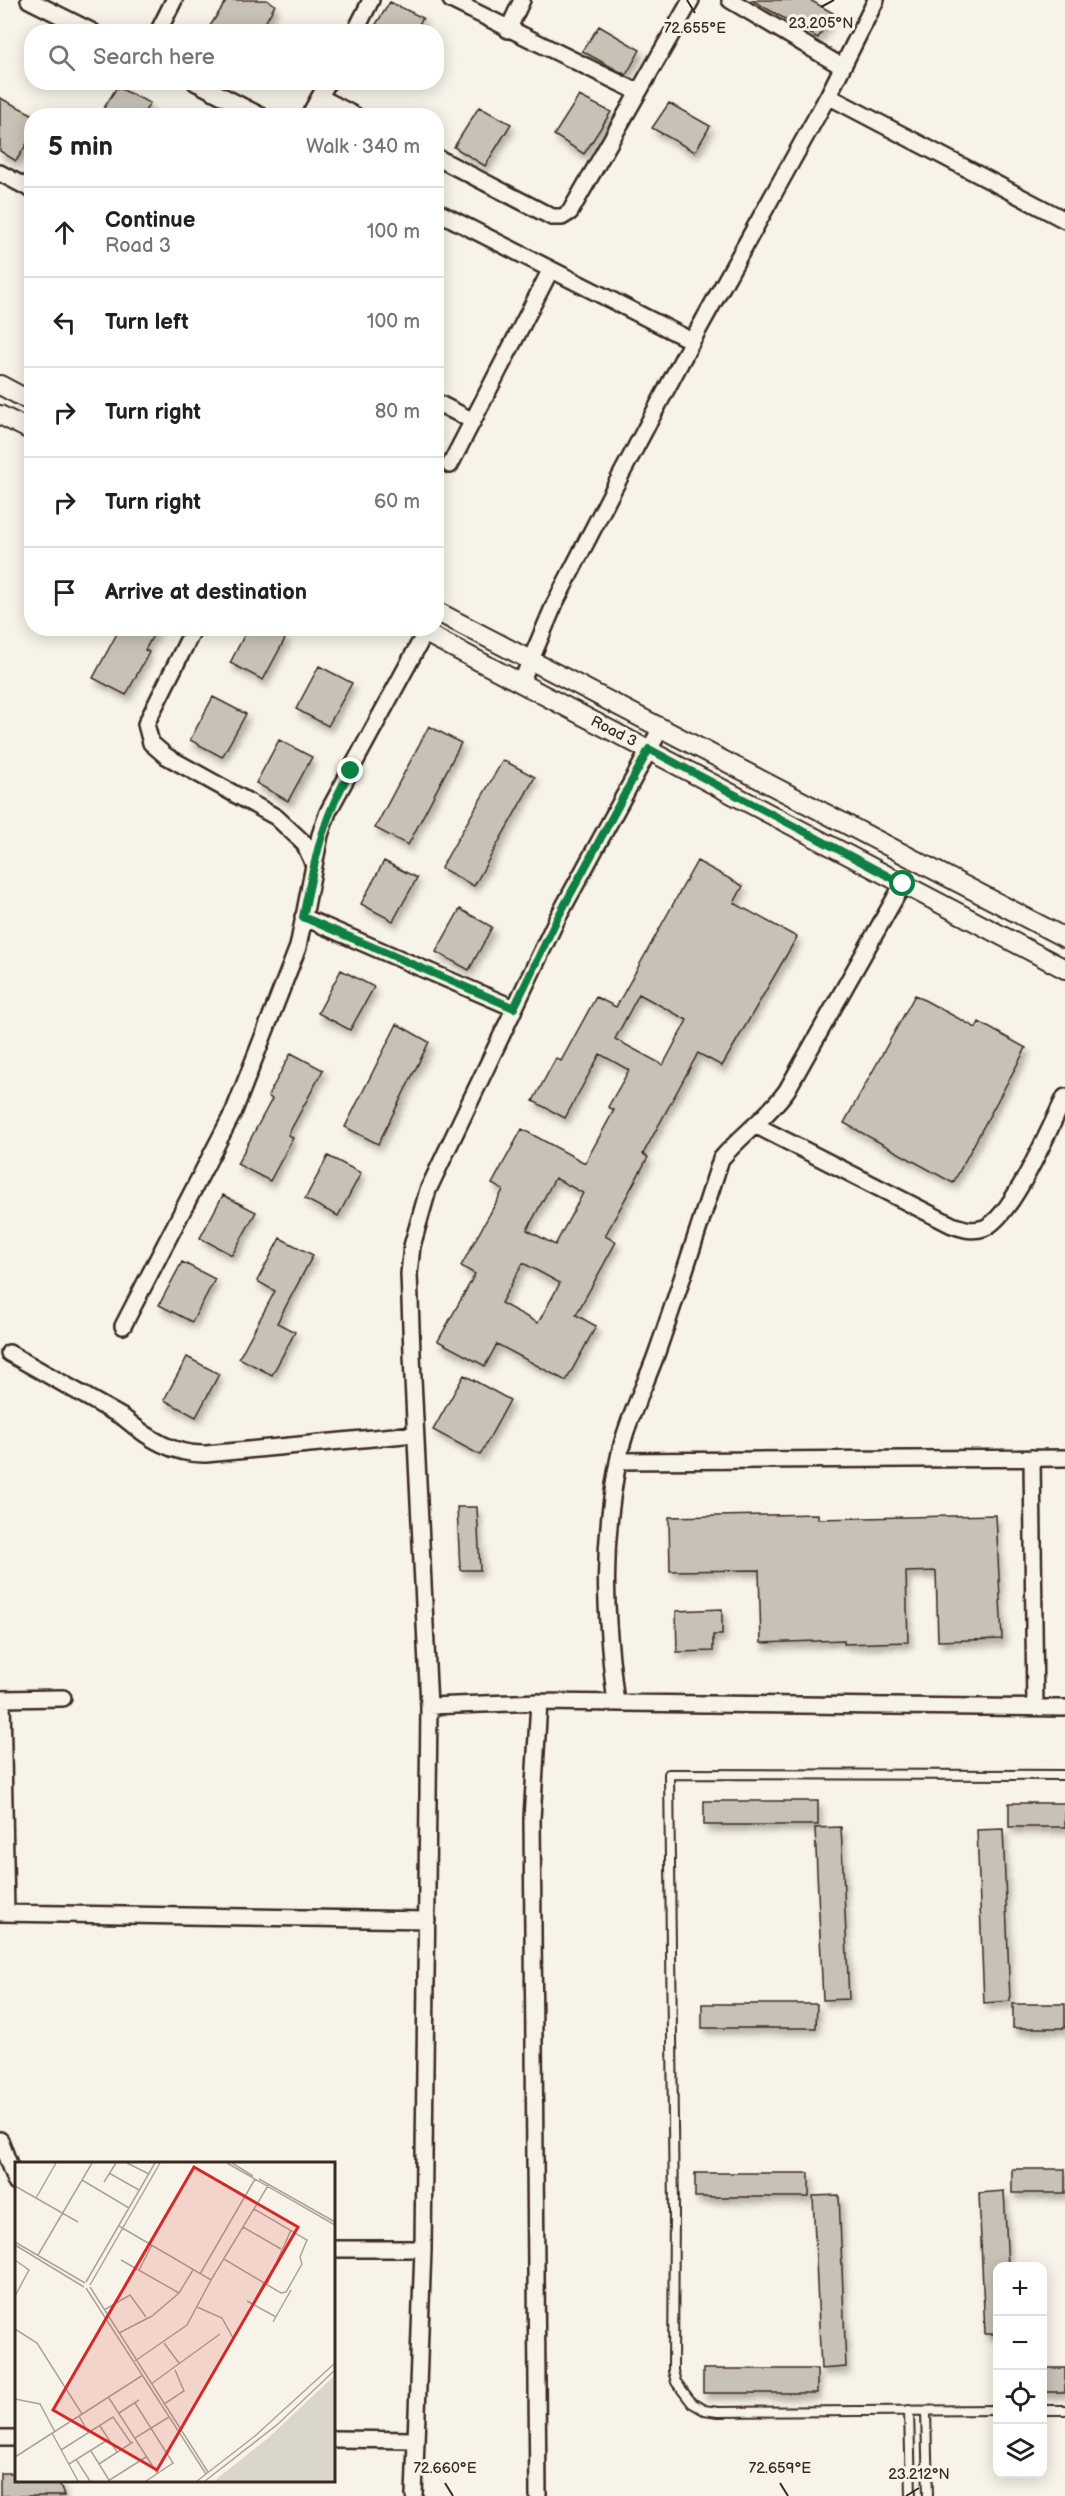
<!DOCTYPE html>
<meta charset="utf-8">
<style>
body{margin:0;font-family:"Balsamiq Sans",sans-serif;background:#f6f6f6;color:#202124}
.controls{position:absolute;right:18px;bottom:18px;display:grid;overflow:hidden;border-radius:12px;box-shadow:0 3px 15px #0003}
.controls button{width:54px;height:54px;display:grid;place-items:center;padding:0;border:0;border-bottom:2px solid #e0e0e0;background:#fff;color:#202124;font:30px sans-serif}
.stop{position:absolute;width:18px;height:18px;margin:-14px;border:4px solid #0b8043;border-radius:50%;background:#fff}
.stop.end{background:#0b8043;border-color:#fff;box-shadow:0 2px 6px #0008}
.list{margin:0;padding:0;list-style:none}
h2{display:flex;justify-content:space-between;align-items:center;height:78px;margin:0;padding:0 24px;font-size:26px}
h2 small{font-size:20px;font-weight:400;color:#757577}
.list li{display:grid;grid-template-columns:39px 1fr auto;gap:18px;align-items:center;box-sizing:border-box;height:90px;padding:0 24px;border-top:2px solid #e0e0e0}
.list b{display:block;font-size:22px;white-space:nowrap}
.list p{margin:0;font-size:20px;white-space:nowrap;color:#757577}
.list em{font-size:20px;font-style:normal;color:#757577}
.icon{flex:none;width:33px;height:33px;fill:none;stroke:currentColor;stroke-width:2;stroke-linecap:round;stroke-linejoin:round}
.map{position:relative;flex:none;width:1065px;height:2496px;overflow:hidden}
.search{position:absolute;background:#fff;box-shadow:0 3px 15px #0003;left:24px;top:24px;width:420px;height:66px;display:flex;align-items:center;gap:15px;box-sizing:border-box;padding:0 21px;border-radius:24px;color:#757577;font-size:22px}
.panel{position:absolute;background:#fff;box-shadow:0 3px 15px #0003;left:24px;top:108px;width:420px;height:528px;border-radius:24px}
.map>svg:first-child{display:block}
.building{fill:#c8c1b6;stroke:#3b2a1e;stroke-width:1.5;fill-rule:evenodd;filter:url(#shadow)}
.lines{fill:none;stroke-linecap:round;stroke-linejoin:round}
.service-casing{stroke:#3b2a1e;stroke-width:12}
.minor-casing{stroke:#3b2a1e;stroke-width:20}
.tertiary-casing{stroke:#3b2a1e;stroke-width:22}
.service{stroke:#f7f3e8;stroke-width:8}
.minor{stroke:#f7f3e8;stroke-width:15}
.tertiary{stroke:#f7f3e8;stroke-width:18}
.route{stroke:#0b8043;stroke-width:8}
.ticks{fill:none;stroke:#3b2a1e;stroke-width:2}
.labels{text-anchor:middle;stroke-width:6;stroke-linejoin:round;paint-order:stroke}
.street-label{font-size:15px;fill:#3b2a1e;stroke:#f7f3e8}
.inset-road{fill:none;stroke:#aca397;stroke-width:1.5}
.view{fill:#d62828;fill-opacity:0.15;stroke:#d62828;stroke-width:3}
.inset-edge{fill:none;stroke:#3b2a1e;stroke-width:3}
.ticks-label{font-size:15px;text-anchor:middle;fill:#3b2a1e;stroke:#f7f3e8;stroke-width:6;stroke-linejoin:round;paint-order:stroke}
</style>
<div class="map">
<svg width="1065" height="2496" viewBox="0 0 1065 2496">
<defs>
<filter id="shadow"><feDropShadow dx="3.5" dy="6" stdDeviation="3" flood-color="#0004"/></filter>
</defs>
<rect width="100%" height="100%" fill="#f7f3e8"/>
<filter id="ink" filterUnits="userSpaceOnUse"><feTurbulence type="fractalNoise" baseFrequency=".0167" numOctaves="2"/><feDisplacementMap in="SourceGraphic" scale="12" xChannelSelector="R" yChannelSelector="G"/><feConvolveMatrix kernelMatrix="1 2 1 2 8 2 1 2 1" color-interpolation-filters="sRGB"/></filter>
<g filter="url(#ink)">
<path class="building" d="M227 0H267L275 5 260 32H206Z
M752 0H810L833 13 818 38Z
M390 2 423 18 414 32H371Z
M599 26 640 50 626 75 582 51Z
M117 87 150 103 142 116H99Z
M579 96 611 112 584 154 554 135Z
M0 98 32 114V136L16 161 0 151Z
M669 103 710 126 695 152 652 128Z
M479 107 511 124 485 166 454 147Z
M120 628H157L145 650 149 652 126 695 93 678Z
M248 628H270L286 637 263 680 230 663Z
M319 666 352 683 328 726 296 709Z
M213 697 246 714 222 757 190 740Z
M429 726 461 743 408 845 375 828Z
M279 740 312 757 288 801 256 783Z
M503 760 535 777 474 886 441 868Z
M384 861 417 878 393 921 361 904Z
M697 861 743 886 734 903 797 937 722 1066 698 1053 643 1154 648 1157 605 1236 616 1242 576 1315 596 1326 566 1381 497 1344 485 1366 438 1341 475 1274 461 1266 503 1190 492 1184 522 1129 585 1163 614 1110 608 1107 629 1070 600 1054 565 1118 533 1101 556 1058 561 1061 596 997 616 1007ZM639 994 687 1020 663 1065 615 1039ZM555 1178 583 1193 555 1245 527 1230ZM523 1263 560 1283 538 1323 501 1303Z
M460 909 492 927 469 970 436 952Z
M341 970 374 987 350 1030 318 1013Z
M915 995 976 1028 979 1022 1026 1048 953 1183 844 1123Z
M397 1024 429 1042 378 1144 345 1127Z
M291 1053 323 1070 288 1135 293 1138 270 1181 237 1164 272 1099 268 1096Z
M328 1156 361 1173 338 1216 305 1199Z
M223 1195 256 1212 232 1255 200 1238Z
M280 1238 313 1255 277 1323 295 1332 272 1375 239 1358 275 1291 257 1281Z
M182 1262 215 1279 192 1322 159 1305Z
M187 1357 219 1374 196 1417 164 1400Z
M464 1375 510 1400 480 1455 433 1430Z
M457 1507H477L480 1570H460Z
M818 1514V1519L996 1515 1002 1639 938 1641 936 1571 906 1572 908 1642 844 1644V1640L761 1643 759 1570 670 1571 669 1517Z
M722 1609V1635H713V1651L677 1652 676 1611Z
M704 1801H818V1825H704Z
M1009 1803H1065V1827H1009Z
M841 1827 849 1999 823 2000 815 1828Z
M1003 1829 1010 2001 984 2003 977 1830Z
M702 2004H817L816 2028H702Z
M1013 2004H1065V2028H1013Z
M1012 2169H1065V2193H1012Z
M695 2173H809V2197H695Z
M1004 2191 1008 2266H998V2334H985L979 2193Z
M839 2195 846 2367 821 2369 813 2196Z
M1042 2368H1065V2392H1042Z
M703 2369H817V2393H703Z
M0 2473H16V2480H58L64 2496H0Z"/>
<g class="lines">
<g class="service-casing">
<path id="service" d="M909 2410 911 2496
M998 2410 718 2412 704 2410 692 2403 676 2382 673 2371 674 2211 669 1774 1065 1775
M1042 2410H1065
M926 2411 928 2496"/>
</g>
<g class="minor-casing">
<path id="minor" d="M29 0 93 32
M451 0 638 92
M730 0 841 66
M508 30 522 0
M158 32 174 0
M355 32 371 0
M195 82 261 116
M828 96 1065 220
M320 97 356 116
M309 116 328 82
M436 157 552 217H562L570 212 691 0
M0 173 32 190
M436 211 692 341
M436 402 473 421
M450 465 550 271
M194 628 146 724 151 743 166 756 276 817 304 843 314 865
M521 683 555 603 613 490 692 341 828 96 876 0
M303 917 514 1008
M757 1126 952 1225C964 1229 972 1232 984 1228 1012 1218 1051 1125 1065 1097
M123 1326 234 1111 298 947 320 835 328 812 425 633
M9 1353 124 1418C148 1438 173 1455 206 1454L415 1434
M1032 1458 1035 1708
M618 1461 1065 1458
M0 1699 63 1698
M2 1699 6 1913
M616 1703C605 1616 601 1549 618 1462 625 1424 643 1391 656 1355 679 1290 700 1224 721 1159 742 1134 768 1117 787 1090L903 884
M429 1706 413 1379 409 1274 412 1246 428 1190 557 919 661 728
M0 1913 427 1920
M0 2140 16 2183
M333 2249H423
M0 2438H16
M333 2439 414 2440
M414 2496 423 2249 429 1706 539 1702 1065 1708
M538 2496 532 1819 539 1702"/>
</g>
<g class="tertiary-casing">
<path id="tertiary" d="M0 385 32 402
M0 415 32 431
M436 611 1065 938
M416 628 1065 969"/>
</g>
<use href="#service" class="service"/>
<use href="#minor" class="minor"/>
<use href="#tertiary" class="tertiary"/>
</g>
</g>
<g class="lines" filter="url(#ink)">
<path class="route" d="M351 771C322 816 314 865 303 917L514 1008 557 919 649 749 903 884"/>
</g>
<path class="ticks" d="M687 0 695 13M821 7 834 0M445 2483 453 2496M780 2483 788 2496M906 2496 919 2488"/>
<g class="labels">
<g class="street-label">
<text transform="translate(614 731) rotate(27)" y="5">Road 3</text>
</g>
</g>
<g transform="translate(15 2162)">
<rect width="320" height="320" fill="#f7f3e8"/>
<path d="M319 214V319H199L252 277Z" fill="#dbd6cb"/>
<path class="inset-road" d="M112 1 134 12M212 1 320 63M217 1 238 14M94 11 124 28M244 17 320 60M67 18 114 46M89 20 101 1M0 24 63 60M21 36 41 1M104 64 196 118 254 22M228 65 266 87M0 80 70 121M0 83 69 125M23 93 77 1M209 97 266 131 271 130 287 102 285 95 292 78 239 47M0 98 14 108 0 134M106 98 164 131M124 108 137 83M185 112 240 17M71 120 140 1M252 122 276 68M75 123 145 1M75 125 193 310M71 126 191 312M232 139 261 155M238 142 249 121M182 145 207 156 218 176M89 148 115 133 131 155M258 160 276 128M0 167 22 181 67 252M104 171 137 154 164 131 178 108M149 181 164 201M120 199 172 163 196 118M136 222 205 172M94 236 142 311M0 237 25 242 40 270M120 241 158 301 131 319M149 242 169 229 160 208M104 251 124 238M64 254 73 270M85 264 102 290M37 271 63 319M120 276 154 255M46 288 98 255 116 281M76 289 94 318M0 295 128 213M61 297 75 319M54 302 94 277M84 302 118 280M93 319 131 295M182 319 240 274 320 201M190 319 263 262 320 208"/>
<path class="view" d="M179 5 283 65 142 308 38 248Z"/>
<rect width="320" height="320" class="inset-edge"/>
</g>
<g class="ticks-label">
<text x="821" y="28">23.205°N</text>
<text x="695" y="33">72.655°E</text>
<text x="445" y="2473">72.660°E</text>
<text x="780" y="2473">72.659°E</text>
<text x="919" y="2479">23.212°N</text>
</g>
</svg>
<div class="controls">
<button>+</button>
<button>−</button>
<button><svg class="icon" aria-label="locate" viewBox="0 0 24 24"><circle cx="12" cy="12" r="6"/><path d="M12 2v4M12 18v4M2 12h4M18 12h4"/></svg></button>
<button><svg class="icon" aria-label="layers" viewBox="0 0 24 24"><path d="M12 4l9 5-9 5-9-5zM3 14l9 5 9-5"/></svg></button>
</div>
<div class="stop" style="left:903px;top:884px"></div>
<div class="stop end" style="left:351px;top:771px"></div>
<div class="search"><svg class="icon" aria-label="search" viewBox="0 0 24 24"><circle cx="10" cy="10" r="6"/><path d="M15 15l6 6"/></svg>Search here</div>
<section class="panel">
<h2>5 min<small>Walk · 340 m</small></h2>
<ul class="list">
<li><svg class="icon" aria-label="ahead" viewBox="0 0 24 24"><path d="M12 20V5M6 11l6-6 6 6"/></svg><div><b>Continue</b><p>Road 3</p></div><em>100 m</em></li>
<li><svg class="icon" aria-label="left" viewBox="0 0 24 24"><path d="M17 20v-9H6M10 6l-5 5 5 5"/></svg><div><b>Turn left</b></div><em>100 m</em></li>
<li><svg class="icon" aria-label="right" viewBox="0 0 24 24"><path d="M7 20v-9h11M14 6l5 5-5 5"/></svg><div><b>Turn right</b></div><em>80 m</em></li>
<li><svg class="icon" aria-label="right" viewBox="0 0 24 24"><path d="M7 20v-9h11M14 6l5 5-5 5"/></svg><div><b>Turn right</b></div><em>60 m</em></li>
<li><svg class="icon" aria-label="arrive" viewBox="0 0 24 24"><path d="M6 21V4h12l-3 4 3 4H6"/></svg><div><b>Arrive at destination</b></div></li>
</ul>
</section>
</div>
